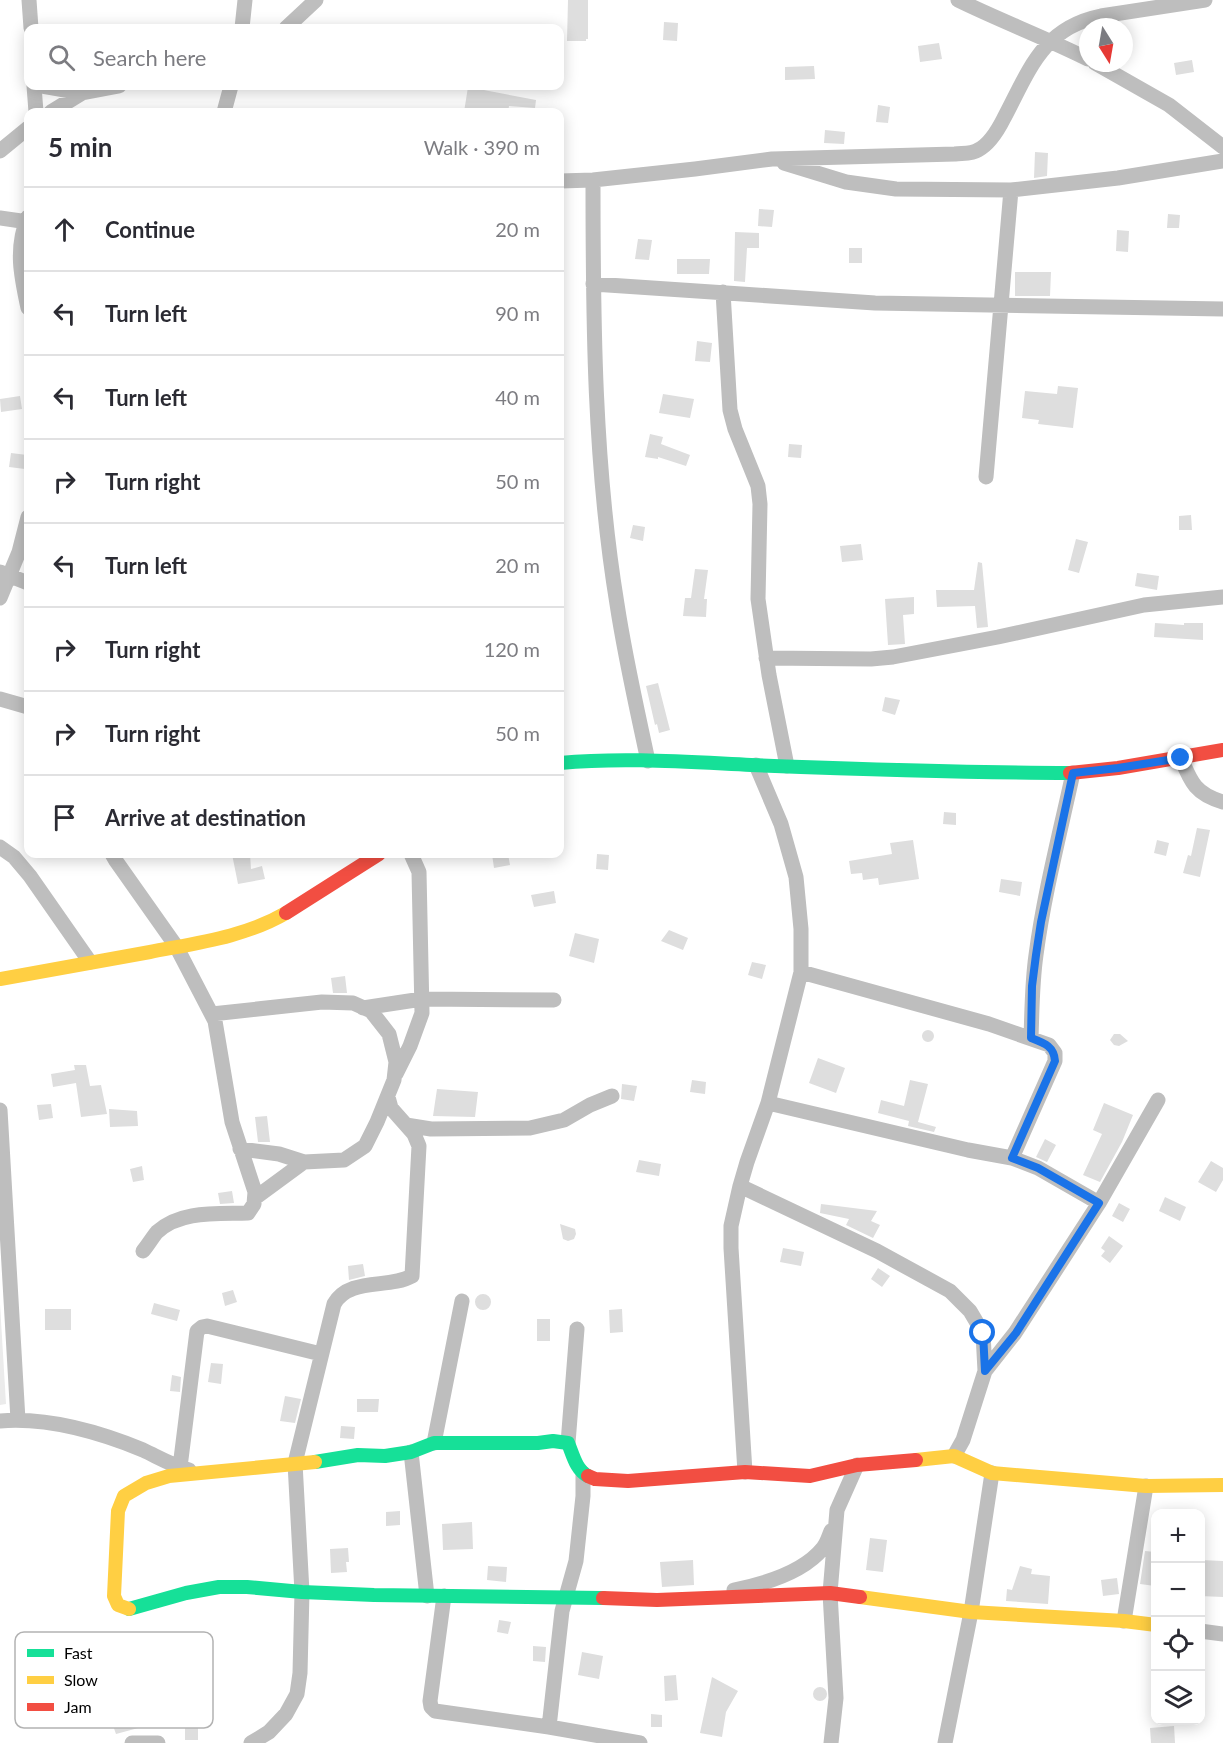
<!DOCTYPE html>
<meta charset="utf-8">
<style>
body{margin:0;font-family:Lato,sans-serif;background:#f7f7f7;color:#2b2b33}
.controls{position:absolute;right:18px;bottom:18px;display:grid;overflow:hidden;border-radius:12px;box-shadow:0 3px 15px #0003}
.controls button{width:54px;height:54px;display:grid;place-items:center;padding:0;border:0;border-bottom:2px solid #e1e1e2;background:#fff;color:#2b2b33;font:30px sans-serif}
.compass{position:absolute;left:1079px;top:18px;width:54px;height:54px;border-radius:50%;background:#fff;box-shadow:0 3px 15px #0003;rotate:169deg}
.stop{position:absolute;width:18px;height:18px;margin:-14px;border:4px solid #1a73e8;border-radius:50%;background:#fff}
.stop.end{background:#1a73e8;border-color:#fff;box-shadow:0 2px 6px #0008}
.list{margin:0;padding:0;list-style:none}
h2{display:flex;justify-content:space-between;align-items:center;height:78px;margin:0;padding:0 24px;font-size:26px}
h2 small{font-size:20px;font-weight:400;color:#7c7c81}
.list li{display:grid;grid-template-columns:39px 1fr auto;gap:18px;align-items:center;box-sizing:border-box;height:84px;padding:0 24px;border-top:2px solid #e1e1e2}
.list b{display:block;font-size:22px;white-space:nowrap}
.list em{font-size:20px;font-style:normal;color:#7c7c81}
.icon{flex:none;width:33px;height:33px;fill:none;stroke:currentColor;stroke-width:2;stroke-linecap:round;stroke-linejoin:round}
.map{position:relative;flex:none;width:1223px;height:1743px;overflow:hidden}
.search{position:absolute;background:#fff;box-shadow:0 3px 15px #0003;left:24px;top:24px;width:540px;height:66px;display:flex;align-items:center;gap:15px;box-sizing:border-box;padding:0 21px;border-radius:12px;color:#7c7c81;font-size:22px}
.panel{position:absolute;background:#fff;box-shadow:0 3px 15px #0003;left:24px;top:108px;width:540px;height:750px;border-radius:12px}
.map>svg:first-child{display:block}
.green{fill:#ebebeb}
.building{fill:#dedede}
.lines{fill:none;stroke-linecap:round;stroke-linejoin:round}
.street{stroke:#bebebe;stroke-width:15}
.fast{stroke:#16e098;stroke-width:14}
.slow{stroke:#ffcf43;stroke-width:14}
.jam{stroke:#f24e42;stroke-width:14}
.route{stroke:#1a73e8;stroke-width:8}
.key{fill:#fff;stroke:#b2b2b2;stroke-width:1.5}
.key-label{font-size:16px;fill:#000}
</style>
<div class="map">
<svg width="1223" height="1743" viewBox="0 0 1223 1743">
<rect width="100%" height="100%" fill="#fff"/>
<path class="green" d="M0 1304 6 1404 0 1405Z"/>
<path class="building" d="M568 0H588V39H586V41H567Z
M664 22 678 23 677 41 663 40Z
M939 43 942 59 920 62 918 46Z
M1192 60 1194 72 1176 75 1174 63Z
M814 66 815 79 785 80V67Z
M468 87 536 100 535 108 509 106 508 112H464Z
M878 105 890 107 888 123 876 122Z
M825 130 845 132 844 144 824 143Z
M1035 152 1048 153 1047 176 1034 178Z
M759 209 774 210 772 227 758 226Z
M1168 214 1180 215 1179 228H1167Z
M1117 230 1129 231 1128 252 1116 251Z
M735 232 759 233V248H747L745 282 734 281Z
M638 239 652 240 649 260 635 259Z
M849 248H862V263H849Z
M677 259H710L709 274H677Z
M1015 272H1051L1050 296H1015Z
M697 341 712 343 710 362 695 361Z
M1058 386 1078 388 1073 428 1038 424 1039 420 1022 418 1025 391 1057 394Z
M663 394 694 399 690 418 659 413Z
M20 396 22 409 1 412 0 399Z
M650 434 663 437 661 444 690 455 686 466 658 457V459L645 457Z
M789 444 802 445 801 458 788 457Z
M11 453 27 455 25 469 9 467Z
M1191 515 1192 530H1179V516Z
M633 525 645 527 643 541 630 538Z
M1076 539 1088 542 1079 573 1068 570Z
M861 544 863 560 842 562 840 546Z
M978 562 982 563 988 627 977 628 975 606 937 607 936 590H974Z
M695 569 708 570 704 599H707L706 617 683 616 685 598H691Z
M1137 573 1159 576 1157 590 1135 586Z
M914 597V614L903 615 905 644 888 645 885 599Z
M1155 623 1184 625V623H1203V640L1154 637Z
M658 683 670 730 659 733 657 724 655 725 646 686Z
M885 697 900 700 895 715 882 711Z
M944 812 956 813V825L943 824Z
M1197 828 1210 830 1200 877 1183 873 1188 855 1191 856Z
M913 840 919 879 879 885 878 878 863 880 862 873 851 874 849 861 892 854 890 843Z
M1157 840 1169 843 1166 856 1154 853Z
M232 854H250L251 869 262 866 265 879 238 884Z
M492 854H508L510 865 494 868Z
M597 854 609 855 608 870 596 869Z
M1001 879 1022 882 1020 896 999 892Z
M554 891 556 903 534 907 531 895Z
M669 930 688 938 683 950 661 941Z
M575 933 599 939 594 963 569 956Z
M752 962 766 965 762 979 748 975Z
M345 976 347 993H333L331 978Z
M922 1036a6 6 0 1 1 12 0a6 6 0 1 1-12 0Z
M1114 1034H1120L1128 1041 1119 1046 1114 1045 1110 1040Z
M818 1058 845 1068 836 1093 809 1083Z
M74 1065H86L90 1086 101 1085 107 1114 81 1117 76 1083 53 1087 51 1074 75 1070Z
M692 1080 706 1082 705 1094 690 1092Z
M910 1080 928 1084 918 1122 936 1127 934 1132 908 1126 909 1121 878 1113 881 1100 904 1106Z
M622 1084 637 1086 634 1101 621 1099Z
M437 1089 478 1092 475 1117 433 1116Z
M1104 1103 1133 1115 1122 1142 1100 1182 1083 1175 1102 1134 1093 1130Z
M51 1104 53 1118 39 1120 37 1105Z
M109 1109 137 1111 138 1126 110 1127Z
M267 1116 270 1142H258L255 1117Z
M1045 1139 1056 1145 1047 1162 1036 1157Z
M639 1160 661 1164 659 1176 636 1172Z
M1211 1161 1223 1168V1180L1216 1192 1198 1182Z
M142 1166 144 1180 133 1182 130 1169Z
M232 1191 234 1203 220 1204 218 1193Z
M1165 1197 1186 1207 1180 1221 1159 1211Z
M1119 1203 1130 1209 1123 1222 1112 1216Z
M821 1204 877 1211 871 1221 880 1225 873 1238 846 1225 849 1219 820 1213Z
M560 1224 575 1229 576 1234 574 1239 568 1241 563 1239Z
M1109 1236 1123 1246 1110 1263 1101 1256 1105 1251 1101 1248Z
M783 1248 804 1252 801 1266 780 1262Z
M363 1264 365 1276 349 1280 348 1266Z
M878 1268 890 1276 882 1287 871 1279Z
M233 1290 237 1302 225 1306 222 1293Z
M475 1302a8 8 0 1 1 16 0a8 8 0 1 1-16 0Z
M154 1303 180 1310 177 1321 151 1314Z
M45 1309H71V1330H45Z
M622 1309 623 1332 610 1333 609 1310Z
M537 1319H550V1341H537Z
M211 1363 223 1364 221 1384 208 1382Z
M172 1375 181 1377 180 1392 170 1391Z
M285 1396 301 1399 295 1423 280 1421Z
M357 1399H379L378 1412H357Z
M341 1426 355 1427 354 1439 340 1438Z
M400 1511V1525L386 1526V1512Z
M472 1522 473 1549 443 1550 442 1524Z
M870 1538 887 1540 883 1572 866 1570Z
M348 1548 349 1562H346L347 1572 331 1573 330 1549Z
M1145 1551 1155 1552V1586L1140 1584Z
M693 1560 694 1585 662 1587 660 1562Z
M1200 1560 1223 1561V1597L1200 1596Z
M488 1566 507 1567 506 1582 487 1580Z
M1020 1566 1032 1569 1031 1574 1050 1576 1048 1604 1006 1601 1007 1589 1012 1590Z
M1117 1578 1119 1594 1103 1596 1101 1580Z
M499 1620 511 1622 508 1634 497 1632Z
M533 1646 546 1647 545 1662 533 1661Z
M582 1652 603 1656 599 1679 578 1675Z
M676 1675 678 1700 665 1701 664 1676Z
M712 1677 738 1691 726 1712 722 1737 700 1733Z
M813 1694a7 7 0 1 1 14 0a7 7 0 1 1-14 0Z
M150 1710 153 1724 116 1734 111 1720Z
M651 1714 662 1715V1727H651Z
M185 1719H198V1740H185Z
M1174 1726 1175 1743H1151L1150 1728Z"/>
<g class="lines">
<path class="street" d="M29 0 31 28
M958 0C1001 21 1046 38 1088 59
M242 28 245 0
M286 28 316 0
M1095 63 1169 105 1223 147
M34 86 36 112
M42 86 82 93
M51 112 82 93 119 86
M224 112 231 86
M0 151 28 128
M784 163 846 182 896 189 1011 190 1118 178 1223 161
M593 180C593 322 594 464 617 604 625 657 637 709 648 761
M560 181 593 180 695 169 772 159 955 154C962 153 972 154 978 150 990 144 998 130 1004 118 1029 71 1042 28 1101 16L1205 0
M28 217C15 248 21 276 28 308
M0 218 28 222
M593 284 875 303 1223 309
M723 292 730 410 735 429 758 486 760 504 758 599 769 675 787 766
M986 477 1011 190
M0 572 28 583
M0 598 19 552 28 517
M766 658 871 659 893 657 998 637 1144 605 1223 597
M0 699 28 707
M1181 758C1191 783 1196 794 1223 802
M0 847 14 857 30 876 90 962
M112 854 116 861 176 946 215 1021 232 1122 255 1192 254 1204 248 1213C218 1214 180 1210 157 1232 152 1238 148 1245 143 1251
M801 972 989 1024 1049 1045 1055 1053V1061L1012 1158
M363 1008 422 999 554 1000
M212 1014 322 1002 353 1003 371 1011 389 1034 396 1062 394 1080 377 1122 365 1146 344 1160 304 1162 255 1198
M1031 1038C1032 1010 1032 983 1036 955 1044 894 1060 833 1073 773
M396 1074 410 1046 422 1013 419 872 411 854
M768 1103 968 1150 1012 1158 1038 1168 1099 1203
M0 1110 18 1420
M406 1125 431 1129 530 1128 564 1120 590 1105 612 1096
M240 1149 279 1154 304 1162
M740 1186 877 1251 950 1291 970 1311 983 1333 985 1371
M0 1421C48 1417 99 1432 143 1450 160 1458 171 1465 189 1470
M434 1443 462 1301
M568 1443 577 1329
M411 1452 427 1596
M954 1456 963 1440 985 1371 1015 1333 1099 1203 1158 1100
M180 1467 197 1331 202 1327 207 1326 321 1354
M745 1472 731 1248V1226L740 1186 747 1162 768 1103 801 972V929L796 877 781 824 756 765
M734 1590C764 1584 803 1573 823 1548 827 1543 829 1536 831 1531
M444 1596 430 1701 431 1707 435 1711 549 1727 640 1743
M1124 1621 1146 1486
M1200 1631 1223 1634
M549 1727 562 1611 576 1561 583 1496V1473
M132 1743H158
M251 1743 269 1732 286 1714 297 1694 300 1673 302 1592 295 1463 334 1304C349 1277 389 1289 412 1276L419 1146 414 1134 391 1108 388 1097
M831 1743 836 1698 830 1593 837 1510 857 1465
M945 1743 971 1612 992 1473"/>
<path class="fast" d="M560 763C623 757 688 762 751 765 857 769 963 773 1070 773
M315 1462 358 1455 385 1456 411 1452 434 1443H538L553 1441 568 1443C573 1455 576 1470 588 1476
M129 1609 186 1593 219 1587H247L302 1592 374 1595 603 1598"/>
<path class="slow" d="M0 979C50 970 100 961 150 952 196 943 245 937 286 913
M916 1460 954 1456 992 1473 1146 1486 1223 1485
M860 1597 971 1612 1124 1621 1156 1625
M129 1609 118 1605 114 1596 118 1511 124 1496 146 1483 169 1476 315 1462"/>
<path class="jam" d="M1070 773 1118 768 1223 750
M286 913 379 854
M588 1476 595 1479 628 1481 745 1472 810 1476 857 1465 916 1460
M603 1598 657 1600 830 1593 860 1597"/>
</g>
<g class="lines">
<path class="route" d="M983 1333 985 1371 1016 1333 1099 1203 1038 1168 1012 1158 1055 1061C1054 1046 1044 1043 1031 1038L1032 986 1036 955 1041 922 1073 773 1118 768 1181 758"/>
</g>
<rect x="15" y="1632" width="198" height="96" rx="9" class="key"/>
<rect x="27" y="1649" width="27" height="8" fill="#16e098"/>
<rect x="27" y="1676" width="27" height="8" fill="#ffcf43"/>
<rect x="27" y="1703" width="27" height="8" fill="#f24e42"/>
<g class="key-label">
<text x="64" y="1659">Fast</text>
<text x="64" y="1686">Slow</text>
<text x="64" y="1713">Jam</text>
</g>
</svg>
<div class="controls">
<button>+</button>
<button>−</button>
<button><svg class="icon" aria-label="locate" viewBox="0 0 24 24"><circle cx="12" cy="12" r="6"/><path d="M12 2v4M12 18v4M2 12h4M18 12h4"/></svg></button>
<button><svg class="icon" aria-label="layers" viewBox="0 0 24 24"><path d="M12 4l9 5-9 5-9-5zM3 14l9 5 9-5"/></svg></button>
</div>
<svg class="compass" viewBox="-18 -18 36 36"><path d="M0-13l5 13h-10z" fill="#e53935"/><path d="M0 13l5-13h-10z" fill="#7c7c81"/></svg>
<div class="stop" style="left:983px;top:1333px"></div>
<div class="stop end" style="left:1181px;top:758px"></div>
<div class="search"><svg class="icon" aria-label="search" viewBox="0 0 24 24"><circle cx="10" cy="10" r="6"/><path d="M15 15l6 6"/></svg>Search here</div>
<section class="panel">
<h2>5 min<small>Walk · 390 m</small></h2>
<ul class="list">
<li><svg class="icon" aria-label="ahead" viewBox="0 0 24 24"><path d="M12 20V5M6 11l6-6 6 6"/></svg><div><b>Continue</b></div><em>20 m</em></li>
<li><svg class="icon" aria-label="left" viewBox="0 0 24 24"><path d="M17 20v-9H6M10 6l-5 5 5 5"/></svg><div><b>Turn left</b></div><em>90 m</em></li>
<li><svg class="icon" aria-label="left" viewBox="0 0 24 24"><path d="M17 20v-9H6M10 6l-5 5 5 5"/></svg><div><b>Turn left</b></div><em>40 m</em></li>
<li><svg class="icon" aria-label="right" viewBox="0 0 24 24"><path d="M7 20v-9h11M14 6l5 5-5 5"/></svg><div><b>Turn right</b></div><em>50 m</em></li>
<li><svg class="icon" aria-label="left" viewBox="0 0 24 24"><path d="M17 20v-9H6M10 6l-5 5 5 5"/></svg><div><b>Turn left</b></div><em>20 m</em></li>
<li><svg class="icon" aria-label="right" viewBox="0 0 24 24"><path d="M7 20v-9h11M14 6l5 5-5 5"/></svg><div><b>Turn right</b></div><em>120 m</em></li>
<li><svg class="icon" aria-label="right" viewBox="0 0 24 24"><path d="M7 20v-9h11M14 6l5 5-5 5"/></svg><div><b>Turn right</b></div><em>50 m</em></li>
<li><svg class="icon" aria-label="arrive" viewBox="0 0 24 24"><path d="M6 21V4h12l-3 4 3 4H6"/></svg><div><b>Arrive at destination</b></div></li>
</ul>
</section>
</div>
